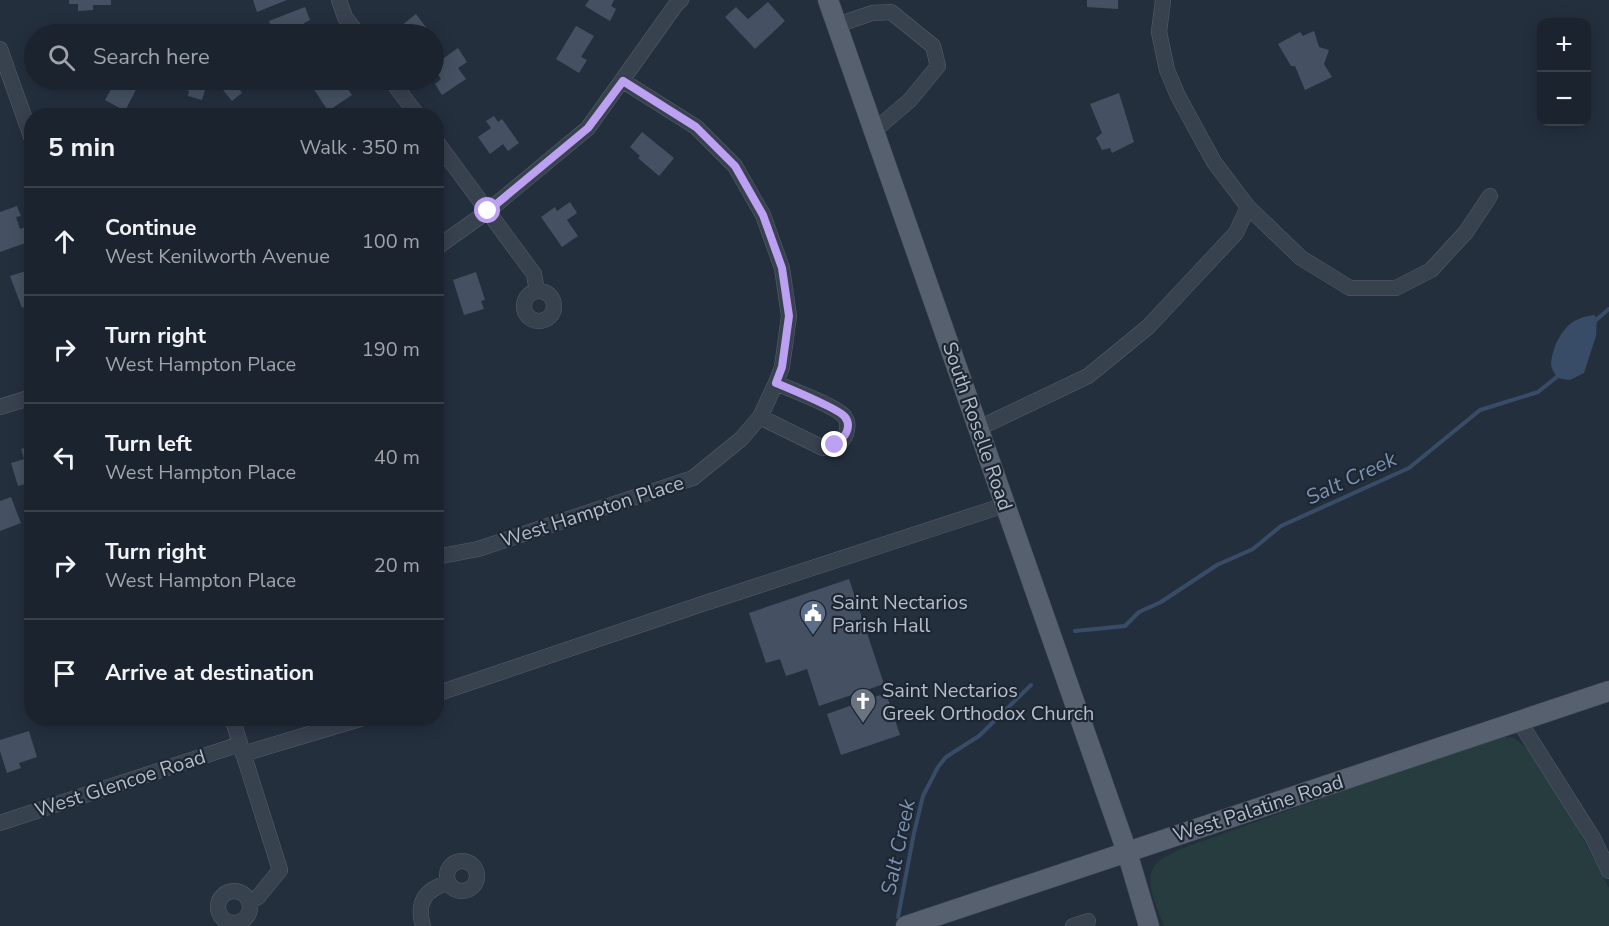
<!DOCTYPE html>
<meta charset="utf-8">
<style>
body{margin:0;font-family:"Nunito Sans",sans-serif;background:#242b36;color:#f1f3f6}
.controls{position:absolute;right:18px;top:18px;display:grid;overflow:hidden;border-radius:12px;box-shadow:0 3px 15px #0003}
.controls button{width:54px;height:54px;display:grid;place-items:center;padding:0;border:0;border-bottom:2px solid #39404a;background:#1b232e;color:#f1f3f6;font:30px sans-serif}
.stop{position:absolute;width:18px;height:18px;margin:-14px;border:4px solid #bca0f2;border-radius:50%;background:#fff}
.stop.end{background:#bca0f2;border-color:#fff;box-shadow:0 2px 6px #0008}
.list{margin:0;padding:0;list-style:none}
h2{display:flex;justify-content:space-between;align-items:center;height:78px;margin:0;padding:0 24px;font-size:26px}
h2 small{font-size:20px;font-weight:400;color:#a0a4aa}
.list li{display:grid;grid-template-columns:39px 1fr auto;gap:18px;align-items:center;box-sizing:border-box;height:108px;padding:0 24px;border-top:2px solid #39404a}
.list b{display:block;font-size:22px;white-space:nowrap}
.list p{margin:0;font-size:20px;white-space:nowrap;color:#a0a4aa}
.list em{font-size:20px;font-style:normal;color:#a0a4aa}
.icon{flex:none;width:33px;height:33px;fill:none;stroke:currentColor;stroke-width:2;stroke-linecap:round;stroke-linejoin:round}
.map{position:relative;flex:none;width:1609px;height:926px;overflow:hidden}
.search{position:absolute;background:#1b232e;box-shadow:0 3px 15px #0003;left:24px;top:24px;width:420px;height:66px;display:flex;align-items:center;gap:15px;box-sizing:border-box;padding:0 21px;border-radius:33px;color:#a0a4aa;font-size:22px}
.panel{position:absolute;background:#1b232e;box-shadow:0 3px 15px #0003;left:24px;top:108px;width:420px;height:618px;border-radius:24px}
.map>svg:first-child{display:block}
.green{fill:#263c3f}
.water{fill:#394c67}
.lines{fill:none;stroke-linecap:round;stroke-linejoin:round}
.stream{stroke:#394c67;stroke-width:4}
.building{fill:#455162}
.minor-casing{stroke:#565f6c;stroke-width:16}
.major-casing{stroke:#414a57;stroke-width:21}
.minor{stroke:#38414e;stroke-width:15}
.major{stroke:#56606e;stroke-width:20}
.route{stroke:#bca0f2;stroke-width:8}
.labels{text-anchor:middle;stroke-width:4.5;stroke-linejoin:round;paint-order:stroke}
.street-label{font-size:20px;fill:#b4bcc9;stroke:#1d2633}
.poi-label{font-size:20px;fill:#b4bcc9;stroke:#1d2633;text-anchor:start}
.water-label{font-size:21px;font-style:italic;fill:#7c92b1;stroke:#1d2633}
</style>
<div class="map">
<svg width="1609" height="926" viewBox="0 0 1609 926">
<rect width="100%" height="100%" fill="#242f3e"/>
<path class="green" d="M1497 736 1514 738 1529 750 1577 827 1609 888V926H1164C1158 909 1142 879 1156 864 1162 857 1173 853 1180 849Z"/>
<path class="water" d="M1594 315 1597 318 1596 336 1584 373 1570 380 1557 378C1555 374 1552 369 1551 365 1551 358 1553 352 1555 346 1564 327 1572 318 1594 315Z"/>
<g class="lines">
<path class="stream" d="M1596 320 1609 309
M1075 631 1125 626 1139 612 1161 602 1217 565 1253 549 1281 526 1409 468 1480 410 1538 392 1558 376
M898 917 914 833 923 796 938 767 946 757 979 736 1031 685"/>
</g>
<path class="building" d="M69 0H111V5H93V10L78 11V4H69Z
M253 0H287L257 12Z
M589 0H614L611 6 616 9 610 21 585 6Z
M1087 0H1118V9L1087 7Z
M768 2 785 21 755 49 725 17 736 7 748 19Z
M305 7 310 20 304 23 309 34H285L284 32 274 34 269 21Z
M416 14 431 34H400L396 30Z
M576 26 594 36 581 57 587 60 579 73 556 59Z
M1314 31 1319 47 1329 50 1324 64 1332 77 1305 90 1295 66H1291L1278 44 1300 32 1303 36Z
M458 48 467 62 458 68 466 79 442 95 435 84 441 79 434 68V65Z
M116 80H141L125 111 105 100Z
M175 80H208L202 100 188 96 189 91 173 86Z
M308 80H335L338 85 343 82 352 95 328 111Z
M234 82 242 93 232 101 223 90Z
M1119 93 1134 142 1112 153 1110 148 1102 150 1096 138 1102 133 1090 104Z
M494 116 498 122 502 119 519 143 508 151 503 144 490 154 478 137 491 128 486 121Z
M642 132 674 158 659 176 638 158 640 156 630 147Z
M570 202 577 213 567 220 578 236 562 247 541 217 555 207 557 211Z
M17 206 21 216 16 217 20 229 25 227 31 241 0 252V212Z
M32 269V304L22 308 10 276Z
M476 272 485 300 481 301 484 309 464 315 453 280Z
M32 446V482L18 486 11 463 24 459 21 449Z
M11 497 21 523 0 531V501Z
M849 579 884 684 819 706 807 669 786 676 780 659 766 663 749 613Z
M886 693 900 735 841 755 827 714Z
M29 731 37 757 19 763 21 768 7 773 0 751V740Z"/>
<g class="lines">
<g class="minor-casing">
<path id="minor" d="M339 0 345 17 358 34
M837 25 872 13 891 12 933 46 938 66 910 100 874 131
M0 49 32 139
M391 80 418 116
M436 141 534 274 537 291
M1248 207 1301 258 1350 288H1396L1431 270 1466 232 1490 196
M436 248 488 211 588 128 677 3 681 0
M524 306a15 15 0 1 1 30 0a15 15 0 1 1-30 0Z
M0 407 32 397
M760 417 823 448C832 446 843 443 846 434 848 428 848 421 844 416 835 406 790 389 776 383
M979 428 1088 376 1148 327 1236 233 1248 207 1214 162 1178 96 1167 70 1159 32 1163 0
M436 557 478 549 693 478 741 439 760 417 776 383 782 367 789 316 782 268 763 215 735 166 696 127 623 81
M436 694 702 604 1005 505
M232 718 280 870 258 897 249 902
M1519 721 1593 838 1609 871
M243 754 363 718
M0 823 240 744
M447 876a15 15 0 1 1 30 0a15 15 0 1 1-30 0Z
M218 907a16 16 0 1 1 32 0a16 16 0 1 1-32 0Z
M423 926C416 903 425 889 448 883
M1073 926 1088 921"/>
</g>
<g class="major-casing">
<path id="major" d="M828 0 1127 852 1149 926
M906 926 1609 691"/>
</g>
<use href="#minor" class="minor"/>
<use href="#major" class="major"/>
</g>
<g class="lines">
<path class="route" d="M488 211 588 128 623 81 696 127 735 166 763 215 782 268 789 316 782 367 776 383C788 388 839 409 845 417 853 428 843 439 835 445"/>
</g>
<defs>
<g id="civic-pin" transform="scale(1.35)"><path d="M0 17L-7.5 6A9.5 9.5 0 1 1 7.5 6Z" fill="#5c6f8a" stroke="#1d2633"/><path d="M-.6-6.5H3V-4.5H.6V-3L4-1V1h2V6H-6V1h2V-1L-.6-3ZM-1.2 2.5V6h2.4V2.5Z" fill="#fff"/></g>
<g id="church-pin" transform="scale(1.35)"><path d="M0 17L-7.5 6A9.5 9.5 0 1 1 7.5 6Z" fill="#6b7280" stroke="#1d2633"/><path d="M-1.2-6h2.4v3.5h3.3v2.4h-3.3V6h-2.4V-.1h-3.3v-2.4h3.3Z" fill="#fff"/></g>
</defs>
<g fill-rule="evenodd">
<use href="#civic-pin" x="813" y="613"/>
<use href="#church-pin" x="863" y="701"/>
</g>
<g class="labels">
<g class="street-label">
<text transform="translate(978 426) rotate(71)" y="7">South Roselle Road</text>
<text transform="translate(592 511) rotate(-18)" y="7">West Hampton Place</text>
<text transform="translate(120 783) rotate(-18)" y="7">West Glencoe Road</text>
<text transform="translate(1258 808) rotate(-18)" y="7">West Palatine Road</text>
</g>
<g class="poi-label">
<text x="832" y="609">Saint Nectarios<tspan x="832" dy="23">Parish Hall</tspan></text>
<text x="882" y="697">Saint Nectarios<tspan x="882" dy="23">Greek Orthodox Church</tspan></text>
</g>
<g class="water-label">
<text transform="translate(1351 478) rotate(-25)" y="7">Salt Creek</text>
<text transform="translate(898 847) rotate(-78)" y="7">Salt Creek</text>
</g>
</g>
</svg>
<div class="controls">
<button>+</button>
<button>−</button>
</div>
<div class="stop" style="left:488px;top:211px"></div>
<div class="stop end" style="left:835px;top:445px"></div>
<div class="search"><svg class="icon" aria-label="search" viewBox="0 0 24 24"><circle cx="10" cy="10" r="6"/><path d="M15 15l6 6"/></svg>Search here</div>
<section class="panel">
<h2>5 min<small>Walk · 350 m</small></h2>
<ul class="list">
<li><svg class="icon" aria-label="ahead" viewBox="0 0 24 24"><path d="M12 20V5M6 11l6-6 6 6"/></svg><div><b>Continue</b><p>West Kenilworth Avenue</p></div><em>100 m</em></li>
<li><svg class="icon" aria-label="right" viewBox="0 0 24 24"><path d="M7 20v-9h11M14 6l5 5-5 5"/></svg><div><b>Turn right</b><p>West Hampton Place</p></div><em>190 m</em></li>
<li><svg class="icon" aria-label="left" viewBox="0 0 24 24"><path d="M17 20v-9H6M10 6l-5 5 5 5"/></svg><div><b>Turn left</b><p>West Hampton Place</p></div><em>40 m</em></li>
<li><svg class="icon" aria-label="right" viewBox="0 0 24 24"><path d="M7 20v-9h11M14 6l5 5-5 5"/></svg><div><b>Turn right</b><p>West Hampton Place</p></div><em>20 m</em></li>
<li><svg class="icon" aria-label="arrive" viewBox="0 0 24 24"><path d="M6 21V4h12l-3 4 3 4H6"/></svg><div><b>Arrive at destination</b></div></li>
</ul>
</section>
</div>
